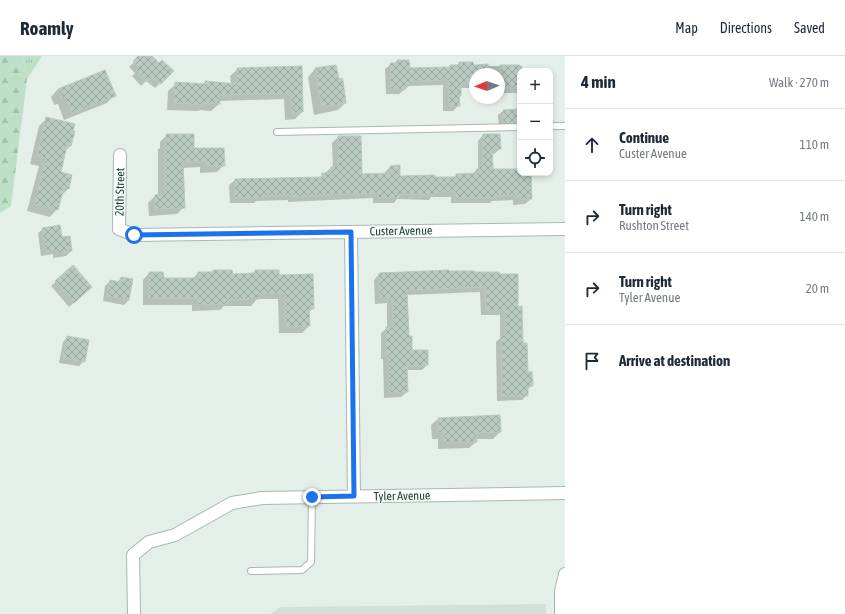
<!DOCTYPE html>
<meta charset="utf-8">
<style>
body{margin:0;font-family:"Asap Condensed",sans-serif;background:#f2f2f3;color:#1f2937}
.controls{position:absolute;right:12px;top:12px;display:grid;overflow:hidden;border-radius:8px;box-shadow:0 2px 6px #0003}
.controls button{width:36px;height:36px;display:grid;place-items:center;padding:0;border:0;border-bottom:1px solid #e0e1e3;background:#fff;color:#1f2937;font:20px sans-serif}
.compass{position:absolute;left:469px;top:12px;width:36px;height:36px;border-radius:50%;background:#fff;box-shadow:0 2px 6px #0003;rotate:268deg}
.stop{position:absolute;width:12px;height:12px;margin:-9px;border:3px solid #1a73e8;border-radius:50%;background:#fff}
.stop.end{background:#1a73e8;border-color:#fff;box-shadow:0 1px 4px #0008}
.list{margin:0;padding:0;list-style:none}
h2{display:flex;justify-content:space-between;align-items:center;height:52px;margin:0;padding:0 16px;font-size:17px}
h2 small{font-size:13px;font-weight:400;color:#747a83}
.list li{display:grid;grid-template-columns:26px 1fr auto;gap:12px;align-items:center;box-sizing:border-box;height:72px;padding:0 16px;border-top:1px solid #e0e1e3}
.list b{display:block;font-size:15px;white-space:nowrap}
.list p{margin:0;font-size:13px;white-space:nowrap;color:#747a83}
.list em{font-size:13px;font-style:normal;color:#747a83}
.icon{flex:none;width:22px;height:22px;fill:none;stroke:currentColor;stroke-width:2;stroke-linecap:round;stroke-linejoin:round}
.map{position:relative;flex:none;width:565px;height:558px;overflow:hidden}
header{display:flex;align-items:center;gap:24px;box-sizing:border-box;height:56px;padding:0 20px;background:#fff;border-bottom:1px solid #e0e1e3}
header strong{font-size:19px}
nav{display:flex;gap:22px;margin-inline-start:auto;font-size:14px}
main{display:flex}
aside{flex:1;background:#fff}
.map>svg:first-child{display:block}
.built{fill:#d3dfd9}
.grass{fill:url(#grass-tufts)}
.forest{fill:url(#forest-firs)}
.shadow{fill:#0003}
.building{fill:url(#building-cross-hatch);stroke:#b7c9c1}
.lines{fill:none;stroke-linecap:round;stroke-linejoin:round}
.service-casing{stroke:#a7b8b1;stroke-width:8}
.minor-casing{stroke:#a7b8b1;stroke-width:14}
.service{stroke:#fff;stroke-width:6}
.minor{stroke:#fff;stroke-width:12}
.route{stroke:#1a73e8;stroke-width:5}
.labels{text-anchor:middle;stroke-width:3;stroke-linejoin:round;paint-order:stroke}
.street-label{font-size:12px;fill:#244239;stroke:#f6fbf8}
</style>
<header>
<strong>Roamly</strong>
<nav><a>Map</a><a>Directions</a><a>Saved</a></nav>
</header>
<main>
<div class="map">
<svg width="565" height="558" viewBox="0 0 565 558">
<defs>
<pattern id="grass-tufts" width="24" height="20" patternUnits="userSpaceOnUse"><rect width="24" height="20" fill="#bee0c7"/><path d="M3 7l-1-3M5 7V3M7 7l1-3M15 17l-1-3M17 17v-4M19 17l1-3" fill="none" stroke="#a3c1ac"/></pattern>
<pattern id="forest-firs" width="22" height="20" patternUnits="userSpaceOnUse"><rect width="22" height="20" fill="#bee0c7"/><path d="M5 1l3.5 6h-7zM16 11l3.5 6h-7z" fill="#a3c1ac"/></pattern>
<pattern id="building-cross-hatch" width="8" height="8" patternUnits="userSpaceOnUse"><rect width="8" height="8" fill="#bacac3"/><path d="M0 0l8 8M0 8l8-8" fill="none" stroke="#97a69f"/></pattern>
</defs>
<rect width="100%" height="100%" fill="#e5efea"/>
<path class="built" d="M546 548V558H271L280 551Z"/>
<path class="grass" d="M22 0H42L27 23Z"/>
<path class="forest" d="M0 0H22L27 23 11 150 0 157Z"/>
<path class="shadow" d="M140 0H143L172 15 155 32 146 25 141 30 132 20 135 17 129 11Z
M397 5H408L409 13 449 12 451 10H456L459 7 473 10H522L523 15H520V35L517 37H499V18H475V32H460L458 50 453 55H443V29L409 30 399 38H386L385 13 391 8H394Z
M335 10 338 24 341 23 346 43 345 47 338 54 314 59 308 21 315 13Z
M301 11 302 56 295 63 285 64 284 43 219 45V48L211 55 200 54 198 55 167 54 168 35 176 28 203 29 206 26 231 28 230 20 238 13Z
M58 33 114 39 107 47 64 64 58 48 54 49 51 41Z
M520 54V70L499 71 498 59 503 55Z
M46 63 70 90 64 96 59 116 68 133 61 140 57 153 50 161 27 155 39 110 30 108 39 70Z
M167 79 224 109 217 116 200 117V111L182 112 184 151 177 158 149 160 148 147 155 140H158V93L160 92V86Z
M483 79 500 93 494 98H491L492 114H520V117H530L531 143 525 148 513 149V144L492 145 490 147H451V141H431L429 144 397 143 394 147H373V142L288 146V144L256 145 254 147H230L229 129 235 124 319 122 331 112H333L332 87 338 81 361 119 385 118V116L390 111 399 121 454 122 456 119H474V116L478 112V85Z
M43 173 62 182 71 195 66 200 53 202V198L41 200 38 177Z
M72 211 86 236 69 251 51 230Z
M213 215 232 219H252L255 215 278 220 313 252 308 257 309 270 302 277H279L278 243H257L251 250H224L220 254 192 255V249H143V224L149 217 163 223H192L198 217H211Z
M474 216 517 252 527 317 532 329 527 334V339L522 344 497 345 496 286 500 282V259H481L480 236 406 239 408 281 411 295 427 309 422 314H406L407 336 401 341 384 342 383 303H381V277L387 272V247L375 248 374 224 379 218Z
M121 222 129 244 124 249 103 245 105 230 110 225 117 226Z
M67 281 84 305 79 310 59 307 63 286Z
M438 363 500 376 493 383H476V386L469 392 438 393V383H432L431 369Z"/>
<path class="building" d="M138 0H152L159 7 162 4 174 15 161 28 152 21 147 26 136 14 139 11 133 5Z
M397 4H409L410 12 450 11V9H459V6H473L474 9 488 8V18H475V27H461V40H459L460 50H449L448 24 412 25V29H406V33H391L390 7H397Z
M336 9 339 23 342 22 343 25 346 47 322 52 315 12Z
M500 9H520V32H500Z
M302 10 303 56 292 57 291 37 220 39V48L206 47V49L174 47 175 26 205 28V25L237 28V12Z
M105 14 116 40 72 57 65 41 62 42 58 33Z
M520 53V67H503V54Z
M46 61 75 68 73 75H75L71 90 67 89 61 116 72 119 69 133 64 132 58 154 34 148 46 102 37 100Z
M166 78H194V92H224L225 110H207V105H183L185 152 155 153V139L165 138V85H166Z
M483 78H500L501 93H492L493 113H520V117H531L532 143 518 144V139L496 140V142H456V136H435V139L400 138V141L378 142V137L305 140 293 141V139L261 140V141L235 142V123L322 121V117H331V111L338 110V80H361L362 118 390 117V110L400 109V120L435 119V121H456V118L479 117V109H483Z
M60 169 62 181 70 180 72 195 58 197 57 194 46 196 42 172Z
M73 209 92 231 74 247 55 225Z
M213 214H232L233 218 255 217V214H279V219L313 218 314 253H309L310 270 285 271V237H258L259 243 227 244 228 248 198 249V242H149V216H163L164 222H198V216H213Z
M449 214V215H475V216H499V218H518V251L522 250 523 287H527L528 316H532L533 330H528V340H502L501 279H505V254L486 255 485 231 407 234 409 280H412V294H428V309L407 310 408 336 389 337 388 298H386V271H393L392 242 380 243 379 217Z
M121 221 133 223 129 244 107 240 110 224 120 226Z
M67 280 89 284 85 306 63 302Z
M500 359 501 376 476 377 477 386 444 387V376L438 377V362Z"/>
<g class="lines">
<g class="service-casing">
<path id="service" d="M550 70H565
M277 76 520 71
M251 515 302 514 311 506 312 441"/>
</g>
<g class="minor-casing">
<path id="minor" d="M120 99 119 173 134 179 565 173
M351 176 354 440
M134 558 133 499 149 486 175 479 232 447 262 442 565 437
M561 558V535L565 518"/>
</g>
<use href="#service" class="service"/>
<use href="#minor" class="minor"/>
</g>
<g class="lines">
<path class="route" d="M134 179 351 176 354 440 312 441"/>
</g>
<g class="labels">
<g class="street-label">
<text transform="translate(120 136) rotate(-89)" y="4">20th Street</text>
<text transform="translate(401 175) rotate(-1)" y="4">Custer Avenue</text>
<text transform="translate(402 440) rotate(-1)" y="4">Tyler Avenue</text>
</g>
</g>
</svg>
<div class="controls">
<button>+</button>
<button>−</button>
<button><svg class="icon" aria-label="locate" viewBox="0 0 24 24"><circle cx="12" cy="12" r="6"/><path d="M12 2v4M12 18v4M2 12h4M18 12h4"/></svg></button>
</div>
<svg class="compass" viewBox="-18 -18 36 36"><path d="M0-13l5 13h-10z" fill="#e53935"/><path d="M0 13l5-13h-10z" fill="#747a83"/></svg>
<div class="stop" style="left:134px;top:179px"></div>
<div class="stop end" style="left:312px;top:441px"></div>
</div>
<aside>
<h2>4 min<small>Walk · 270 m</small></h2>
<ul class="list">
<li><svg class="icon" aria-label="ahead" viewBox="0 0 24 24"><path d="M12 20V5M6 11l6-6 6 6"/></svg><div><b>Continue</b><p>Custer Avenue</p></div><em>110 m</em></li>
<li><svg class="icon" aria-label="right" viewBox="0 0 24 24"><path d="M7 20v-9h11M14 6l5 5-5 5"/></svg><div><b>Turn right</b><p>Rushton Street</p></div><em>140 m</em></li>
<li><svg class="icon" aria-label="right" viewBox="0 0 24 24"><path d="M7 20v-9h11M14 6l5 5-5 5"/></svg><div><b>Turn right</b><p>Tyler Avenue</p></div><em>20 m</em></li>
<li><svg class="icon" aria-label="arrive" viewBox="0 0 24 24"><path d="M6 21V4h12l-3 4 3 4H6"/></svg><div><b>Arrive at destination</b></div></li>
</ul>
</aside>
</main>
